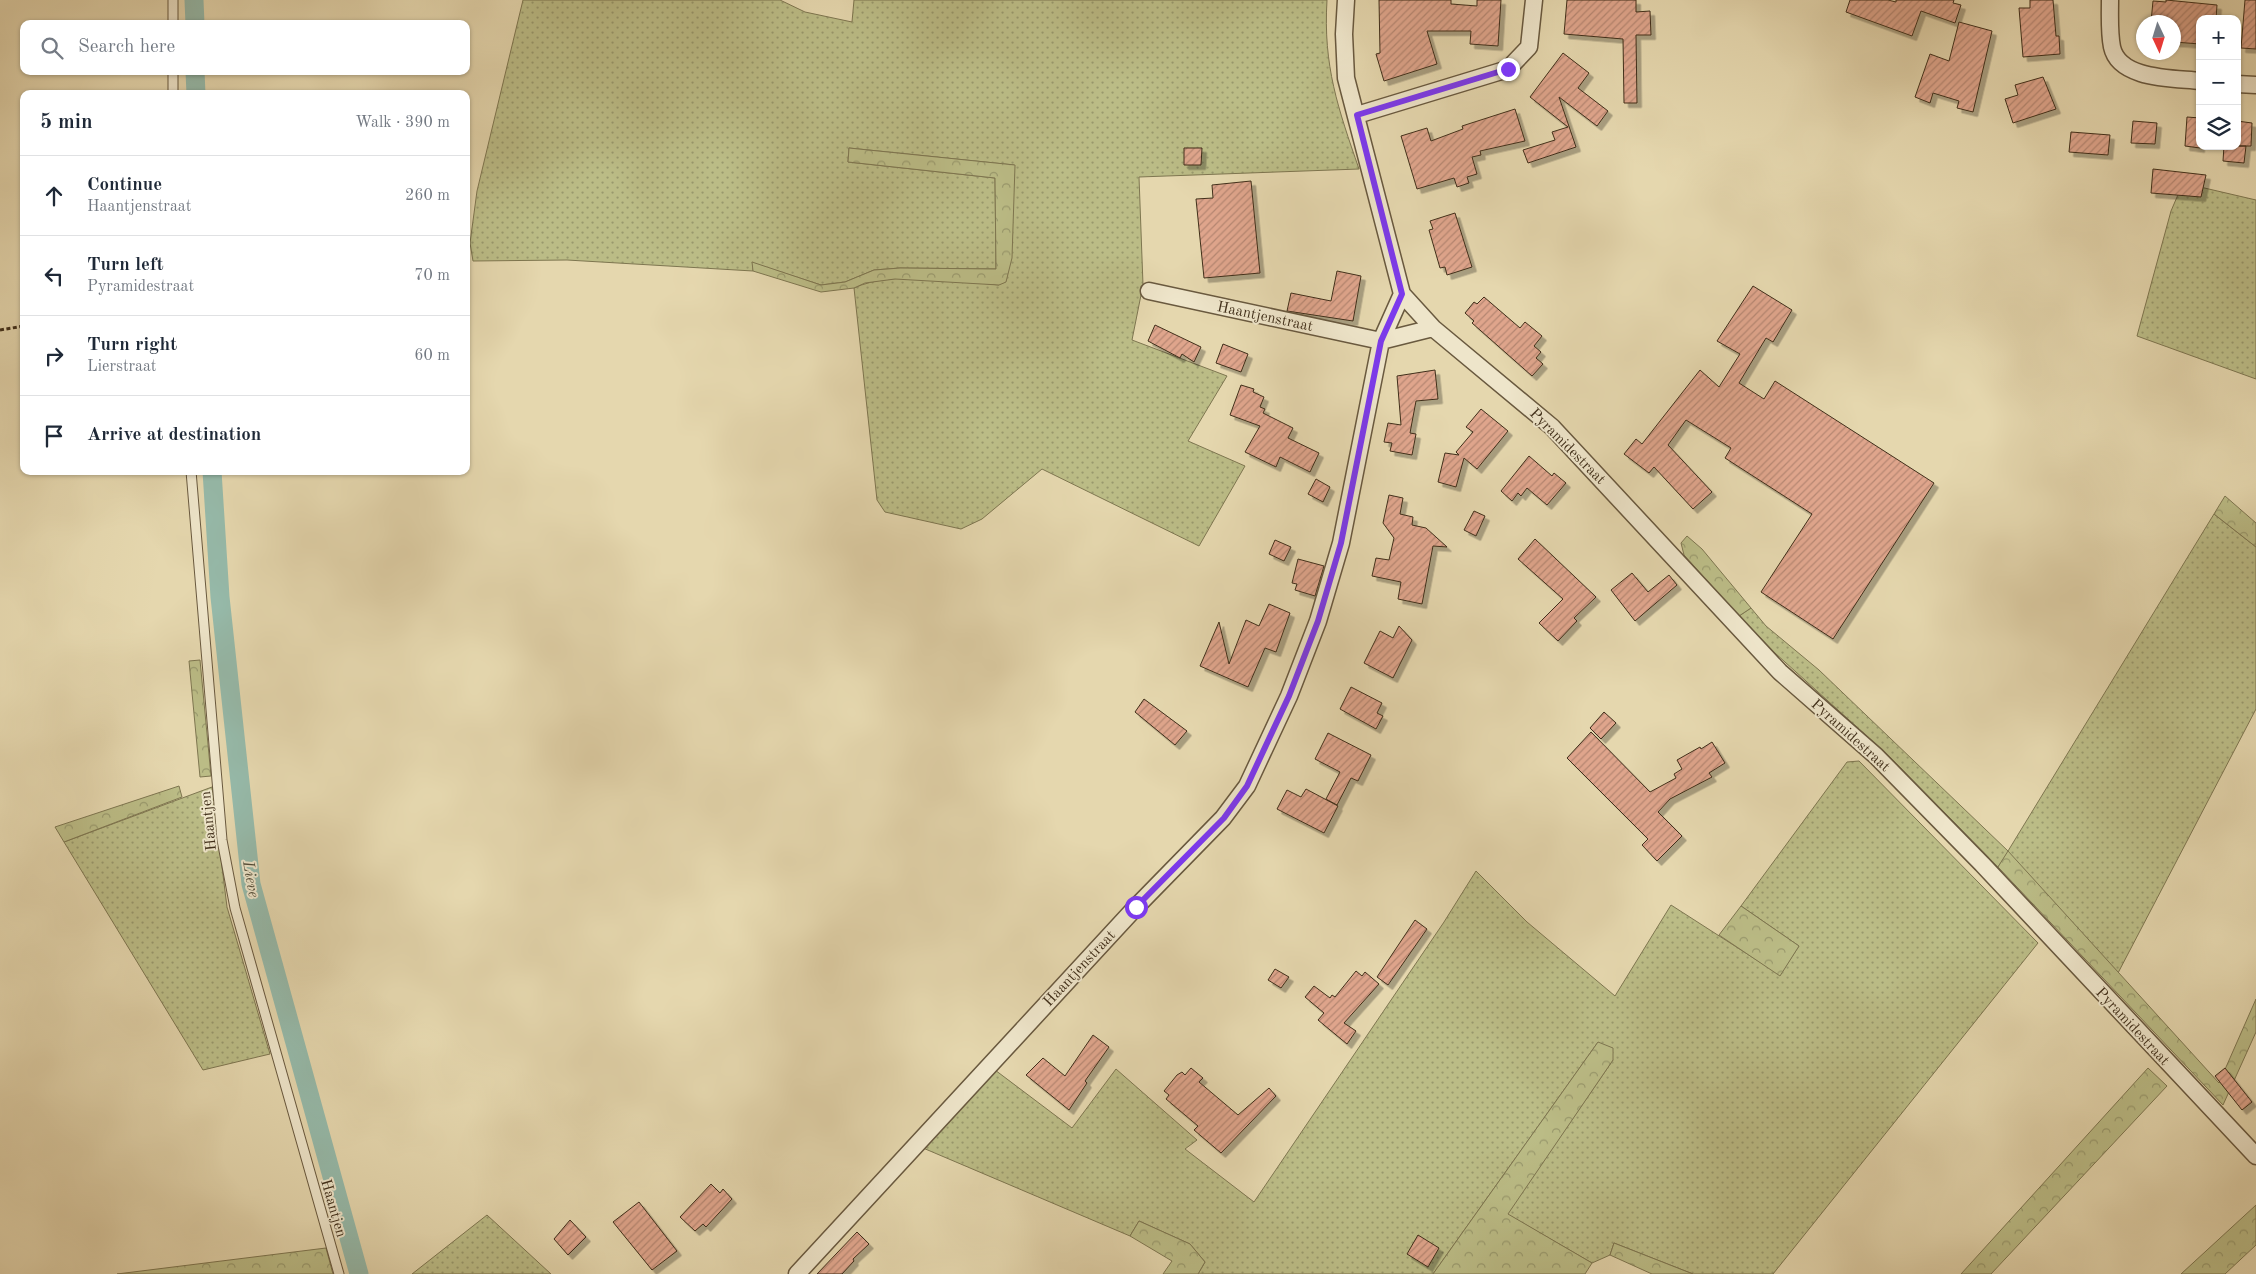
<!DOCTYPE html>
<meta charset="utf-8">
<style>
body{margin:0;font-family:"Old Standard TT",serif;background:#f2f2f3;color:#1f2937}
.controls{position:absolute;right:15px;top:15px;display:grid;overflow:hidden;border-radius:10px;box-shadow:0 1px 4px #0004}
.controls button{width:45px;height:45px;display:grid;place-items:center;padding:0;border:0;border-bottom:1px solid #e0e1e3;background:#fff;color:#1f2937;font:25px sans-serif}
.compass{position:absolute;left:2136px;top:15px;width:45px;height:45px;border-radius:50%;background:#fff;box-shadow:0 1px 4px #0004;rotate:176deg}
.stop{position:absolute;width:15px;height:15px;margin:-11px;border:4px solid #7c3aed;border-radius:50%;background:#fff}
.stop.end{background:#7c3aed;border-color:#fff;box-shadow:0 1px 5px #0008}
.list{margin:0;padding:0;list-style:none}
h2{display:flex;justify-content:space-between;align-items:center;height:65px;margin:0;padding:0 20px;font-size:21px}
h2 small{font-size:16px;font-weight:400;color:#747a83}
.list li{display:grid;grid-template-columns:32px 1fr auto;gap:15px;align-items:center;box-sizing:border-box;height:80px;padding:0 20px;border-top:1px solid #e0e1e3}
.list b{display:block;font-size:19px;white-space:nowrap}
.list p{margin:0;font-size:16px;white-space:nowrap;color:#747a83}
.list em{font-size:16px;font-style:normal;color:#747a83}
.icon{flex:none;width:28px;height:28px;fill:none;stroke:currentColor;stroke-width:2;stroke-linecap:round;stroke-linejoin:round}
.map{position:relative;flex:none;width:2256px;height:1274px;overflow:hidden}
.search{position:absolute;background:#fff;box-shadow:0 1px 4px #0004;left:20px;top:20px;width:450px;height:55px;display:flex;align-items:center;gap:12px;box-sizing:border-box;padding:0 18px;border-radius:10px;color:#747a83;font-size:19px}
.panel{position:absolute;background:#fff;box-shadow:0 1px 4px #0004;left:20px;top:90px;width:450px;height:385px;border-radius:10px}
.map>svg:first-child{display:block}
.grass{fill:url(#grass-dots);stroke:#7e7650}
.forest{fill:url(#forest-crowns);stroke:#7e7650}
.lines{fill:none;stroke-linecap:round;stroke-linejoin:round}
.canal{stroke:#96baaa;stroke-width:19}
.building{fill:url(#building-hatch);stroke:#402f1a;filter:url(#shadow)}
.service-casing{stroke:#69593f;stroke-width:11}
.minor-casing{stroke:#69593f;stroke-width:19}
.path{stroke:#402f1a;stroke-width:3;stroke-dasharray:4 2.5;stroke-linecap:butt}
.service{stroke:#eee5ca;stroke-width:9}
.minor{stroke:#eee5ca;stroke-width:16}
.route{stroke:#7c3aed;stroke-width:6}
.labels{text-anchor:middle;stroke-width:4;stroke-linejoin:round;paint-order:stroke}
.street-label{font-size:15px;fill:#402f1a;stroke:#eee5ca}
.water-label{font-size:16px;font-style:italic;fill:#514b37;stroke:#eee5ca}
</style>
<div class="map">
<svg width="2256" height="1274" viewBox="0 0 2256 1274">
<defs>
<pattern id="grass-dots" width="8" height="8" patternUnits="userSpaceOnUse" patternTransform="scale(1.25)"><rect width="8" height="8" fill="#bbbc86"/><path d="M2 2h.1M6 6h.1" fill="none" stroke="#99996d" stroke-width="1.8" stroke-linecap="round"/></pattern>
<pattern id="forest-crowns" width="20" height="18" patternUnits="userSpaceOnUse" patternTransform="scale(1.25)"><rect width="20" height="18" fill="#bbbc86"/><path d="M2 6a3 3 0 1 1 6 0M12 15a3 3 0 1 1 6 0" fill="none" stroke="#99996d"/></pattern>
<pattern id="building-hatch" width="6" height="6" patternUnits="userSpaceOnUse" patternTransform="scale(1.25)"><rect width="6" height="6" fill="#dfa58c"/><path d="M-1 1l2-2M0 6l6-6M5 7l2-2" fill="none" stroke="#b68772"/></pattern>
<filter id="shadow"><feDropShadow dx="4.5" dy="4.5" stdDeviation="0" flood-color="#0004"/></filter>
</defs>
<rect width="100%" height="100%" fill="#e5d7ae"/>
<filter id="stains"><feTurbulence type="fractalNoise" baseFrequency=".004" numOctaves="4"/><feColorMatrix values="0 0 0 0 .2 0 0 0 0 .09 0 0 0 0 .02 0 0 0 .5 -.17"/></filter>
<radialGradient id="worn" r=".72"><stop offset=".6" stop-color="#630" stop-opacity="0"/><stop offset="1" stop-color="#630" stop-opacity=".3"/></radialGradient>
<path class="grass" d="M523 0H780L805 12 852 22 854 0H1327C1323 66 1338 108 1359 169L1139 177 1143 285 1132 340 1227 376 1188 441 1245 466 1199 546 1042 469 982 519 961 529 885 512 877 500 854 288C893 270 957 281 999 285L1014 165 849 148 848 162 995 178 996 269 900 268 874 270 845 282 821 285 753 263V271L567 260 473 261 470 243 477 191Z
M2183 183 2256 200V379L2137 336 2171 211Z
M2214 514 2256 547V709L2118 973 2008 852 1998 867 1891 758 1775 653 1739 616 1751 608 1766 626 1819 670 2008 851Z
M1859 761 2038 943 1773 1274H1693L1614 1243 1610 1255 1592 1263 1507 1214 1613 1060 1598 1042 1433 1274H1198L1205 1262 1190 1244 1139 1221 1130 1236 923 1148 995 1070 1072 1128 1116 1069 1197 1140 1185 1149 1254 1202 1444 922 1476 871 1527 922 1615 996 1671 905 1780 975 1799 946 1741 906 1847 762Z
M212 787 227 907 270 1054 203 1070 64 842Z
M487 1215 551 1274H412Z"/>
<path class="forest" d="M849 148 1015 165 1012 258 1006 282 999 285 895 279 865 283 854 288 821 292 753 271 752 262 821 285 845 282 874 270 900 268 996 269 995 178 848 162Z
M2225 496 2256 523V547L2214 514Z
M1687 536 1702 549 1751 608 1739 616 1684 555 1681 543Z
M200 660 211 776 200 777 189 661Z
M179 786 182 797 64 842 55 827Z
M2008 851 2219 1083 2256 999V1032L2223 1105 1998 867Z
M1741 906 1799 946 1780 976 1719 935Z
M1598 1042 1613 1048V1060L1508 1214 1592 1263 1585 1274H1433Z
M2148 1068 2167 1086 1991 1274H1961Z
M2256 1205V1245L2225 1274H2181Z
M1139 1221 1190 1244 1205 1262 1198 1274H1163L1172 1261 1130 1236Z
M1614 1243 1693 1274H1652L1610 1255Z
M326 1248 333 1274H117Z"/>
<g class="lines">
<path class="canal" d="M194 0 195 24
M195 71 196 94
M212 471 220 597 251 884 359 1274"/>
</g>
<path class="building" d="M1379 0H1451V4L1477 6V0H1501L1498 46 1470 44 1471 31H1427L1437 64 1384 81 1376 54 1380 53Z
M1567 0H1636V12L1650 11 1651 35H1636L1637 103H1624L1623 39 1564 34Z
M1850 0H1888L1896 2V0H1954L1953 3 1961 5 1955 23 1921 11 1912 36 1846 12Z
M2030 0H2053L2056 36H2059L2060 54 2023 57 2019 8H2030Z
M2166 0 2217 5 2216 19H2200V44L2174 42V22H2151L2153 1 2166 2Z
M2245 0H2256V49L2241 48Z
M1959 22 1992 31 1973 112 1957 108 1959 101 1933 93 1930 103 1915 97 1930 54 1949 61Z
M1563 53 1589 73 1578 88 1608 111 1597 126 1559 97 1576 147 1528 163 1523 150 1555 140 1552 132 1568 127 1530 97Z
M2043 77 2056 109 2013 123 2005 99 2018 95 2015 85Z
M1515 109 1525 141 1480 151 1481 155 1472 157 1477 174 1467 177 1469 183 1457 187 1454 178 1417 189 1401 136 1427 128 1431 141 1463 129 1462 126Z
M2187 117 2200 118V148L2185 146Z
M2133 121 2157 123 2155 144 2131 143Z
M2237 121 2252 123 2251 146H2237Z
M2071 132 2110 135 2108 155 2069 152Z
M2224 146H2246L2244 163 2223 161Z
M1184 148H1202L1201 165H1184Z
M2153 169 2206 175 2201 197 2151 193Z
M1251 181 1260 273 1204 278 1196 199 1213 198 1212 185Z
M1455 213 1472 267 1447 275 1445 267 1440 268 1429 230 1433 229 1430 221Z
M1337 271 1361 276 1353 321 1287 311 1291 293 1331 301Z
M1753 286 1792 310 1773 342 1766 338 1739 383 1764 399 1775 381 1934 483 1833 639 1761 592 1812 514 1725 458 1731 448 1686 420 1668 445 1712 492 1693 509 1654 467 1649 473 1624 454 1636 439 1642 444 1700 370 1719 387 1740 354 1717 341Z
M1484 297 1520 328 1525 322 1542 336 1534 346 1541 352 1536 358 1543 364 1532 376 1472 323 1474 321 1465 313 1474 302 1477 304Z
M1155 325 1201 347 1194 362 1182 354 1180 358 1148 341Z
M1223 344 1248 354 1241 372 1216 363Z
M1435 370 1438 399 1416 401 1410 433 1416 434 1412 455 1390 451 1392 443 1384 442 1388 423 1401 425 1397 376Z
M1241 385 1254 389 1253 392 1264 397 1260 407 1265 409 1263 413 1293 428 1288 438 1319 453 1310 472 1280 457 1276 467 1245 452 1260 426 1230 415Z
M1481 409 1508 431 1477 469 1464 458 1456 487 1438 482 1445 453 1459 455 1456 452 1473 432 1466 427Z
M1529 456 1552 476 1554 473 1566 483 1547 505 1527 488 1521 496 1518 493 1512 501 1501 491Z
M1316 479 1330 487 1323 502 1308 494Z
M1389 495 1403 498 1400 514 1413 517 1412 525 1426 528 1447 547 1433 546 1422 604 1398 599 1401 582 1372 576 1376 558 1389 560 1394 538 1383 523Z
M1474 511 1485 516 1476 536 1464 530Z
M1535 539 1596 597 1574 618 1577 621 1558 641 1539 623 1563 599 1518 559Z
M1275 540 1291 547 1284 561 1269 554Z
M1298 559 1324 566 1315 596 1295 590 1297 584 1292 583Z
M1632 573 1648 592 1669 575 1677 585 1635 621 1611 590Z
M1269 604 1290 613 1276 652 1265 648 1248 687 1200 666 1219 622 1229 664 1246 620 1259 626Z
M1399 626 1412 640 1393 678 1364 663 1380 631 1393 638Z
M1351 687 1382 703 1377 713 1383 716 1376 729 1340 709Z
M1144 699 1187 731 1175 745 1135 712Z
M1604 712 1616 723 1601 739 1590 728Z
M1591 732 1650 792 1676 778 1674 774 1682 769 1677 760 1700 747 1701 749 1712 742 1725 763 1709 773 1712 777 1670 799 1658 812 1682 836 1657 861 1642 845 1648 839 1567 758Z
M1328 733 1371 755 1358 781 1351 778 1337 805 1326 799 1340 772 1315 759Z
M1306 789 1338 806 1324 833 1277 809 1287 790 1301 797Z
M1415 920 1427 929 1388 985 1377 977Z
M1275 969 1289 977 1281 988 1268 980Z
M1356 971 1362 976 1365 972 1379 984 1344 1023 1356 1031 1347 1044 1318 1020 1324 1013 1305 997 1314 986 1330 998 1332 995 1335 997Z
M1093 1035 1109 1047 1085 1081 1087 1083 1069 1110 1026 1075 1043 1058 1065 1076Z
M1191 1068 1203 1078 1199 1082 1238 1115 1269 1088 1276 1096 1221 1153 1194 1130 1198 1126 1166 1099 1169 1095 1164 1091 1177 1075 1182 1072 1185 1075Z
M2225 1068 2252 1102 2242 1110 2215 1076Z
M711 1184 720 1193 723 1189 732 1199 706 1227 703 1224 695 1231 680 1217Z
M639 1202 677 1251 652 1270 613 1222Z
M570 1220 586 1237 568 1255 554 1239Z
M857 1232 869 1244 853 1259 854 1261 842 1274H817Z
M1418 1235 1439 1248 1428 1267 1407 1254Z"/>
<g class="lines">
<g class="service-casing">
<path id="service" d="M173 0V24
M173 71V94
M191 471 222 840 235 908 339 1274"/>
</g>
<g class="minor-casing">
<path id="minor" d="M1346 0 1344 34 1346 78 1402 294 1433 328 1552 427 1780 672 1876 756 1982 864 2256 1156
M2110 0C2110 15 2109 32 2112 47 2119 80 2174 78 2200 81
M2237 84 2256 85
M1357 115 1508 69 1529 47 1534 0
M1149 291 1381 341 1433 328
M797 1274 1136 907 1223 818 1247 786 1289 696 1318 621 1341 543 1381 341 1402 294"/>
</g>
<path class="path" d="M0 330 24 326"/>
<use href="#service" class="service"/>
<use href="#minor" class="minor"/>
</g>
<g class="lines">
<path class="route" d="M1136 907 1224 818 1247 786 1289 696 1318 621 1341 543 1381 341 1402 294 1357 115 1508 69"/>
</g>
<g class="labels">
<g class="street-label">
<text transform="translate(1265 316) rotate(12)" y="5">Haantjenstraat</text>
<text transform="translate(1568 446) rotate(45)" y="5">Pyramidestraat</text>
<text transform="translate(1851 735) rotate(42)" y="5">Pyramidestraat</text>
<text transform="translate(208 821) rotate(-96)" y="5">Haantjen</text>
<text transform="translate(1079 968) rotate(-47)" y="5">Haantjenstraat</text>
<text transform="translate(2133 1026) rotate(47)" y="5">Pyramidestraat</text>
<text transform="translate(334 1208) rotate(74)" y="5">Haantjen</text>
</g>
<g class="water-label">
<text transform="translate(252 879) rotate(80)" y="6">Lieve</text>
</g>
</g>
<rect width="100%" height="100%" filter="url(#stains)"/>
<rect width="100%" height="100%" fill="url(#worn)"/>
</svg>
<div class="controls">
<button>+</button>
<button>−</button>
<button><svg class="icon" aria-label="layers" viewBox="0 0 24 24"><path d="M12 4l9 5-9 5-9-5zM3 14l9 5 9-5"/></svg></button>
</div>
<svg class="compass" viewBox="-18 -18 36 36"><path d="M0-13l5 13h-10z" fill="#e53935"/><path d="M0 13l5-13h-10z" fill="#747a83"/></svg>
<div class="stop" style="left:1136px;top:907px"></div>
<div class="stop end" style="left:1508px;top:69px"></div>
<div class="search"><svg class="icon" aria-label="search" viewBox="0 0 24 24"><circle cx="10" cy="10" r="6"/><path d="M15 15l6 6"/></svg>Search here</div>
<section class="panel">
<h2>5 min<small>Walk · 390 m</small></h2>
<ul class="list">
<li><svg class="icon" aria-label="ahead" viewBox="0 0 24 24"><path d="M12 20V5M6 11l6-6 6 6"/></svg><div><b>Continue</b><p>Haantjenstraat</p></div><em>260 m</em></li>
<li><svg class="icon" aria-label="left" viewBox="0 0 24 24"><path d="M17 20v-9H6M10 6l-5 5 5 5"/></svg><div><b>Turn left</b><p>Pyramidestraat</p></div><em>70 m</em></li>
<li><svg class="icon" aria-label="right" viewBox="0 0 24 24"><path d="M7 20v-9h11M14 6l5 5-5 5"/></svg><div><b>Turn right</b><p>Lierstraat</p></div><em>60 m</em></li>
<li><svg class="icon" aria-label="arrive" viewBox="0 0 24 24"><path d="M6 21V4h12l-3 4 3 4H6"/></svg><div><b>Arrive at destination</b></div></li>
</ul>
</section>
</div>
